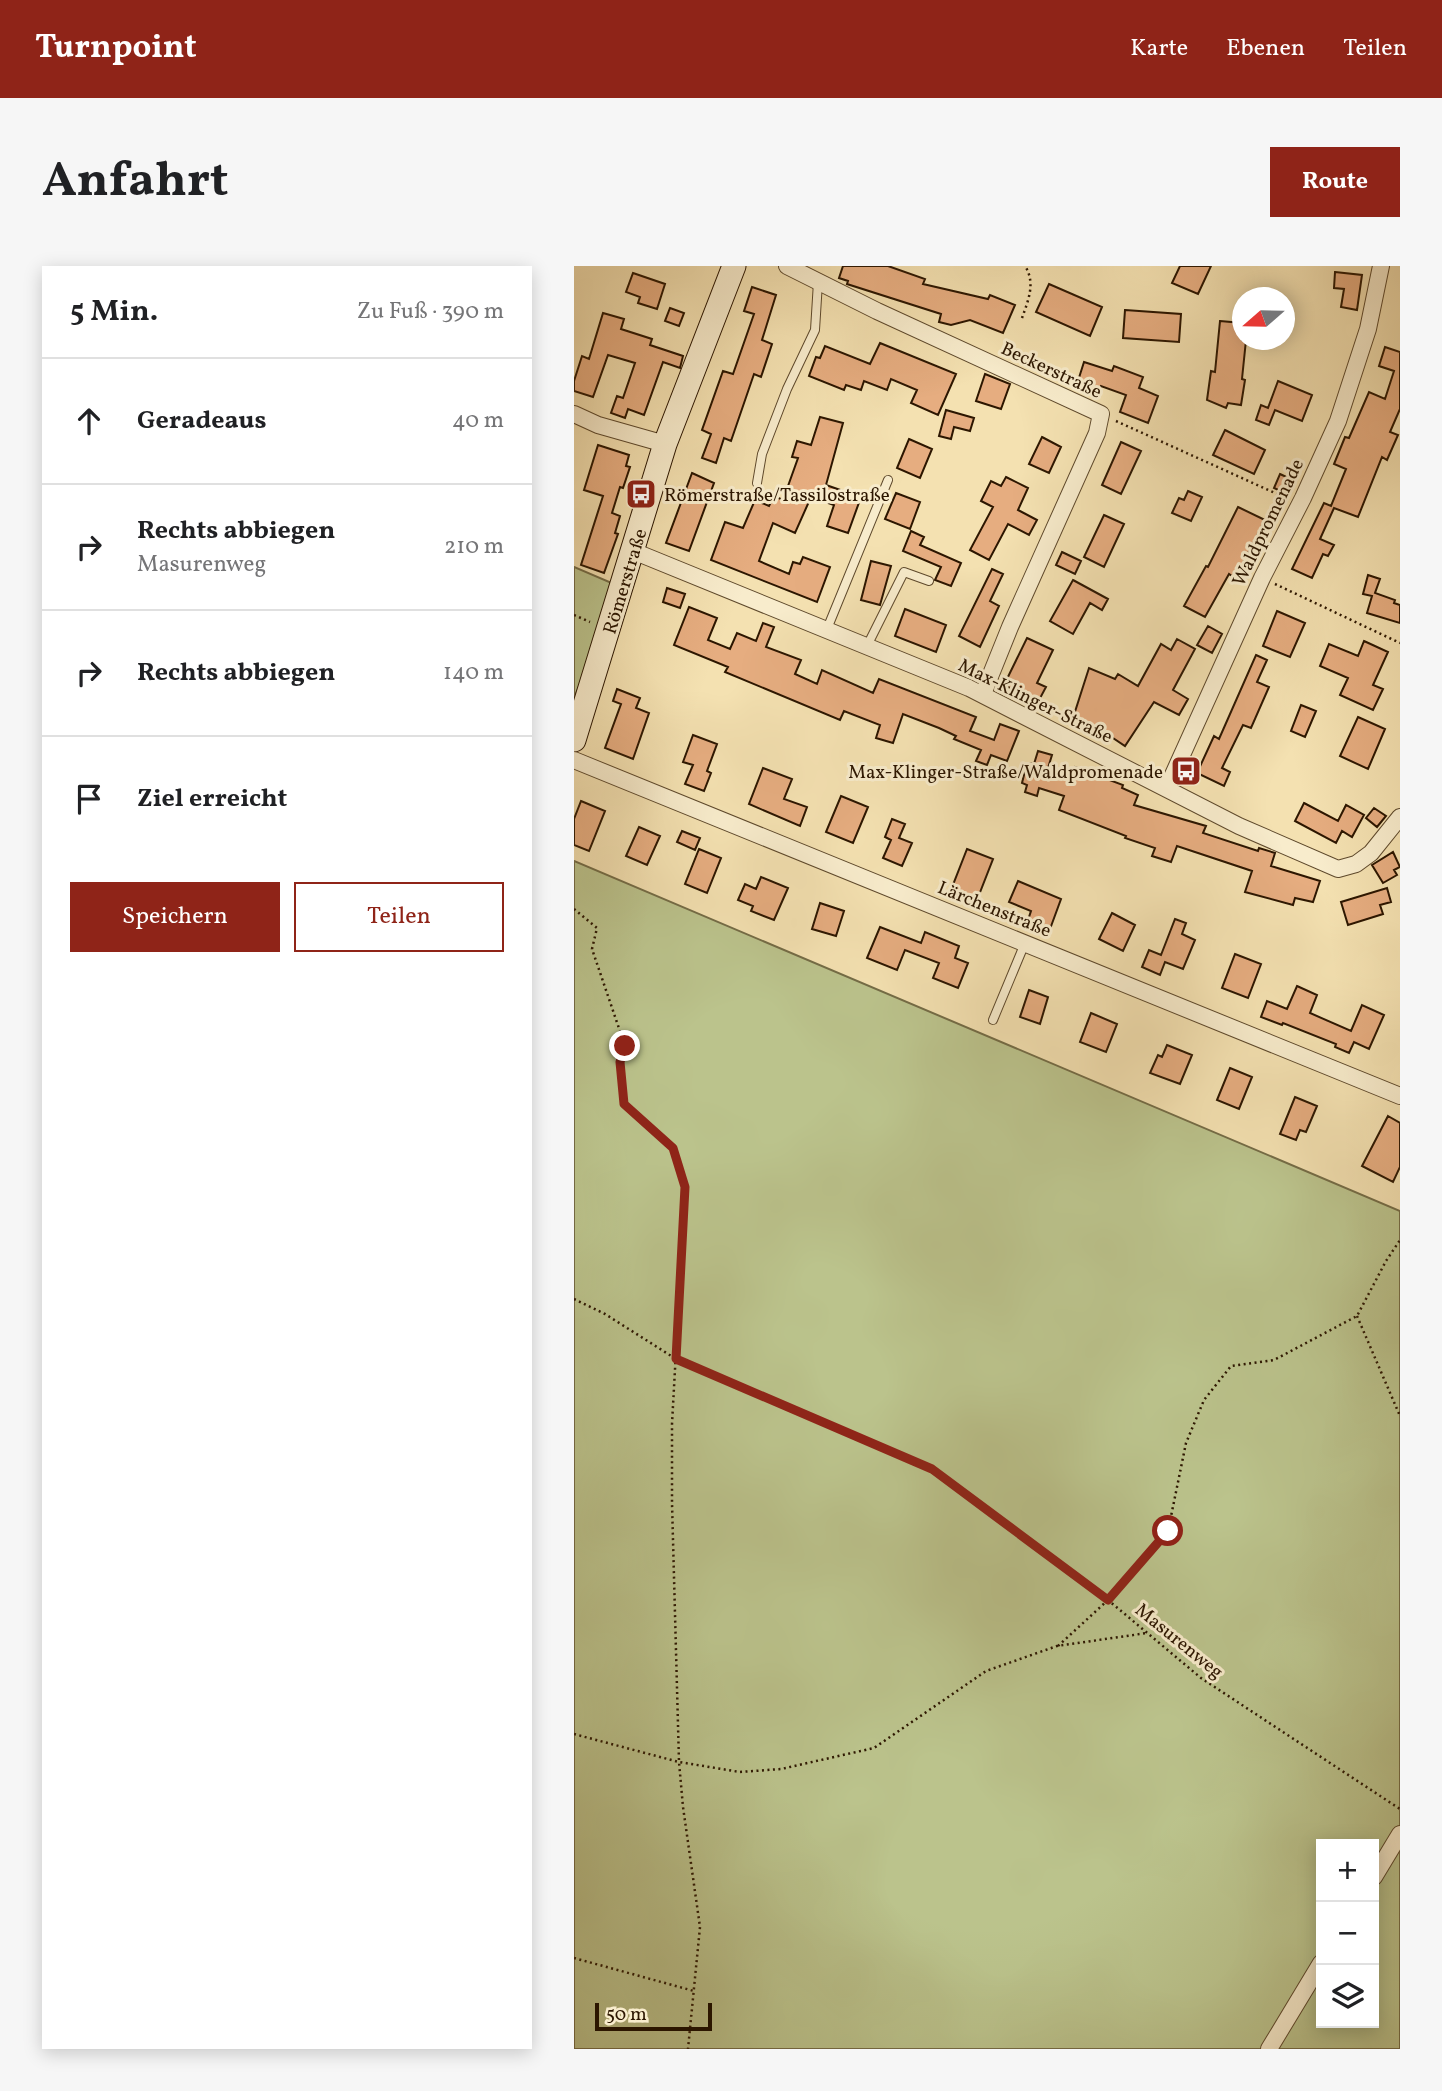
<!DOCTYPE html>
<html lang="de">
<meta charset="utf-8">
<style>
body{margin:0;font-family:Vollkorn,serif;background:#f6f6f6;color:#202124}
.controls{position:absolute;right:21px;bottom:21px;display:grid;overflow:hidden;border-radius:0px;box-shadow:0 4px 18px #0003}
.controls button{width:63px;height:63px;display:grid;place-items:center;padding:0;border:0;border-bottom:2px solid #e0e0e0;background:#fff;color:#202124;font:35px sans-serif}
.compass{position:absolute;left:658px;top:21px;width:63px;height:63px;border-radius:50%;background:#fff;box-shadow:0 4px 18px #0003;rotate:250deg}
.scale{position:absolute;left:21px;bottom:18px;width:117px;box-sizing:border-box;padding-left:7px;border:4px solid #2c1600;border-top:0;font-size:19px;line-height:24px;white-space:nowrap;color:#2c1600;-webkit-text-stroke:5px #f8eccc;paint-order:stroke}
.stop{position:absolute;width:21px;height:21px;margin:-16px;border:5px solid #8f2418;border-radius:50%;background:#fff}
.stop.end{background:#8f2418;border-color:#fff;box-shadow:0 2px 7px #0008}
.list{margin:0;padding:0;list-style:none}
h2{display:flex;justify-content:space-between;align-items:center;height:91px;margin:0;padding:0 28px;font-size:30px}
h2 small{font-size:23px;font-weight:400;color:#757577}
.list li{display:grid;grid-template-columns:46px 1fr auto;gap:21px;align-items:center;box-sizing:border-box;height:126px;padding:0 28px;border-top:2px solid #e0e0e0}
.list b{display:block;font-size:26px;white-space:nowrap}
.list p{margin:0;font-size:23px;white-space:nowrap;color:#757577}
.list em{font-size:23px;font-style:normal;color:#757577}
.actions{display:flex;gap:14px;padding:21px 28px}
.actions a{flex:1;padding:16px 0;border:2px solid #8f2418;border-radius:0px;text-align:center;font-size:24px;color:#8f2418}
.actions .main{background:#8f2418;color:#fff}
.icon{flex:none;width:38px;height:38px;fill:none;stroke:currentColor;stroke-width:2;stroke-linecap:round;stroke-linejoin:round}
.map{position:relative;flex:none;width:826px;height:1783px;overflow:hidden;border-radius:0px}
header{display:flex;align-items:center;gap:42px;box-sizing:border-box;height:98px;padding:0 35px;background:#8f2418;color:#fff}
header strong{font-size:33px}
nav{display:flex;gap:38px;margin-inline-start:auto;font-size:24px}
.intro{display:flex;align-items:center;justify-content:space-between;box-sizing:border-box;height:168px;padding:0 42px}
h1{margin:0;font-size:49px}
.button{padding:18px 32px;border-radius:0px;background:#8f2418;color:#fff;font-size:24px;font-weight:700}
main{display:flex;gap:42px;padding:0 42px}
aside{flex:1;background:#fff;border-radius:0px;box-shadow:0 4px 18px #0003}
.map>svg:first-child{display:block}
.green{fill:#bbc38c;stroke:#746c46;stroke-width:2;fill-rule:evenodd}
.building{fill:#e6ad80;stroke:#2c1600;stroke-width:2}
.lines{fill:none;stroke-linecap:round;stroke-linejoin:round}
.lane-casing{stroke:#5e492c;stroke-width:10}
.street-casing{stroke:#5e492c;stroke-width:18}
.secondary-casing{stroke:#2c1600;stroke-width:25}
.path{stroke:#2c1600;stroke-width:2.5;stroke-dasharray:2 3.5;stroke-linecap:butt}
.lane{stroke:#f8eccc;stroke-width:8}
.street{stroke:#f8eccc;stroke-width:16}
.secondary{stroke:#f8eccc;stroke-width:23}
.route{stroke:#8f2418;stroke-width:9}
.labels{text-anchor:middle;stroke-width:6;stroke-linejoin:round;paint-order:stroke}
.street-label{font-size:19px;fill:#2c1600;stroke:#f8eccc}
.poi-label{font-size:19px;fill:#2c1600;stroke:#f8eccc;text-anchor:start}
</style>
<header>
<strong>Turnpoint</strong>
<nav><a>Karte</a><a>Ebenen</a><a>Teilen</a></nav>
</header>
<div class="intro"><h1>Anfahrt</h1><a class="button">Route</a></div>
<main>
<aside>
<h2>5 Min.<small>Zu Fuß · 390 m</small></h2>
<ul class="list">
<li><svg class="icon" aria-label="ahead" viewBox="0 0 24 24"><path d="M12 20V5M6 11l6-6 6 6"/></svg><div><b>Geradeaus</b></div><em>40 m</em></li>
<li><svg class="icon" aria-label="right" viewBox="0 0 24 24"><path d="M7 20v-9h11M14 6l5 5-5 5"/></svg><div><b>Rechts abbiegen</b><p>Masurenweg</p></div><em>210 m</em></li>
<li><svg class="icon" aria-label="right" viewBox="0 0 24 24"><path d="M7 20v-9h11M14 6l5 5-5 5"/></svg><div><b>Rechts abbiegen</b></div><em>140 m</em></li>
<li><svg class="icon" aria-label="arrive" viewBox="0 0 24 24"><path d="M6 21V4h12l-3 4 3 4H6"/></svg><div><b>Ziel erreicht</b></div></li>
</ul>
<div class="actions"><a class="main">Speichern</a><a>Teilen</a></div>
</aside>
<div class="map">
<svg width="826" height="1783" viewBox="0 0 826 1783">
<rect width="100%" height="100%" fill="#f4e1b1"/>
<filter id="stains"><feTurbulence type="fractalNoise" baseFrequency=".00286" numOctaves="4"/><feColorMatrix values="0 0 0 0 .2 0 0 0 0 .09 0 0 0 0 .02 0 0 0 .5 -.17"/></filter>
<radialGradient id="worn" r=".72"><stop offset=".6" stop-color="#630" stop-opacity="0"/><stop offset="1" stop-color="#630" stop-opacity=".3"/></radialGradient>
<path class="green" d="M0 301 47 321 0 432Z
M0 595 826 945V1783H0ZM747 1578H800V1757H747Z"/>
<path class="building" d="M269 0H314L351 13 349 18 414 33 416 29 441 39 429 67 396 54 377 59 365 56 367 48 273 18 274 15 265 12Z
M606 0H637L624 28 598 17Z
M761 6 788 9 783 44 767 41 770 23 760 22Z
M59 7 91 18 83 43 64 37 66 31 52 26Z
M475 18 528 41 516 70 462 46Z
M178 21 202 29 188 74 198 78 187 111 180 108 157 175 150 172 142 197 128 192 137 168 128 164 149 105 159 108 180 48 170 45Z
M96 42 110 47 105 60 91 55Z
M551 44 607 48 605 76 549 72Z
M29 47 50 53 47 63 78 73 76 79 109 90 106 102 89 96 70 149 54 143 51 152 37 147 43 130 49 132 61 97 34 89 19 131 0 125V115L8 90 15 93Z
M646 55 668 57V74H672L668 113 671 114 667 139 654 137 652 142 633 134 637 105 641 106Z
M306 77 382 108 364 149 337 137 343 124 317 113 313 124 290 115 287 124 272 119 270 124 235 110 242 91 246 92 251 80 296 98Z
M811 81 826 86V143L816 166 824 169 813 194 808 191 784 251 760 242 746 273 760 279 754 290 749 288 738 312 718 303 750 237 757 240 772 203 760 198 771 171 775 172 795 126 811 133 820 105 805 100Z
M510 96 538 105 540 100 569 111 565 122 584 130 574 157 546 146 552 129 527 120 526 125 503 118Z
M411 108 436 118 427 143 402 135Z
M704 115 738 129 728 155 701 144 695 159 682 154 687 139 694 142Z
M372 144 400 152 396 165 380 161 377 173 365 170Z
M246 151 269 157 252 219 287 231 274 267 253 260 260 239 237 231 221 267 199 257 185 295 215 308 219 296 226 298 229 291 256 301 243 336 137 294 151 256 169 262 181 234 195 240 200 230 209 234 224 192 218 191 223 175 237 179Z
M651 164 691 184 680 208 639 189Z
M468 171 487 181 475 207 455 198Z
M335 173 358 183 346 212 323 202Z
M547 176 567 185 547 228 528 219Z
M24 179 55 189 52 200 56 201 49 222 46 221 38 247 46 250 41 267 44 268 30 307 7 299 29 230 10 224Z
M118 207 140 217 115 285 92 277Z
M706 208 721 215 715 229 700 222Z
M432 211 454 222 444 244 463 254 455 269 434 258 415 294 396 284 419 241 407 235 417 215 427 220Z
M614 225 628 231 617 255 598 247 605 232 610 234Z
M322 227 346 236 336 263 311 253Z
M664 241 691 254 667 301 675 306 668 317 655 308 631 351 610 340 632 300 634 301Z
M530 249 550 258 530 301 510 291Z
M337 265 350 271 346 279 387 297 377 320 361 314 367 301 329 285Z
M488 286 507 295 501 308 482 299Z
M297 295 317 300 306 339 287 334Z
M418 303 429 308 416 335 425 340 406 381 385 370Z
M794 309 806 313 801 327 821 334 820 337 826 339V357L793 347 798 330 789 328Z
M499 314 534 333 528 344 516 337 499 368 476 355Z
M93 322 111 328 106 342 89 336Z
M115 341 143 352 134 374 156 383 163 367 182 375 189 357 200 361 192 381 227 394 221 408 243 418 248 404 299 427 305 413 402 451 396 465 420 474 426 458 445 465 433 495 417 489 413 499 402 495 407 484 380 473 382 470 365 462 329 448 319 477 302 472 306 459 270 445 266 454 151 406 154 401 100 379Z
M331 343 372 359 362 386 321 370Z
M703 345 731 357 716 391 689 380Z
M634 360 648 368 638 387 623 379Z
M453 372 479 384 463 417 472 421 464 436 430 419Z
M603 373 621 383 599 424 614 433 605 449 580 436 551 480 533 468 534 466 499 452 515 402 541 413 544 408 564 420 587 378 597 384Z
M790 375 814 386 799 419 809 423 799 444 766 429 774 412 746 400 755 378 784 390Z
M682 389 693 394 683 416 695 421 677 462 669 459 648 502 656 506 650 520 623 507 640 470 645 473Z
M43 423 66 432 62 442 75 447 59 493 31 482 47 438 39 435Z
M727 439 742 445 731 471 717 465Z
M784 451 811 463 794 503 766 490Z
M119 469 143 478 133 505 137 507 130 525 111 518 119 499 109 496Z
M464 485 478 489 474 502 498 509 501 501 549 519 548 522 564 529 560 539 632 560 629 567 684 585 685 582 701 587 697 600 746 615 739 636 721 632 719 639 671 626 678 605 603 580 597 596 578 590 581 582 551 572 552 570 485 544 490 530 465 522 463 530 451 526 453 519 448 517 453 497 460 498Z
M189 502 218 513 210 533 233 541 226 560 175 538Z
M267 530 294 541 279 577 252 566Z
M7 535 31 545 15 585 0 579V553Z
M730 537 764 555 772 539 790 549 778 571 768 565 762 577 721 555Z
M800 542 812 550 803 561 792 552Z
M318 553 331 558 325 572 338 577 328 600 309 592 317 574 311 571Z
M65 561 86 570 73 599 52 590Z
M108 565 126 572 121 584 103 576Z
M125 583 147 592 133 627 111 618Z
M393 583 419 593 403 634 377 624Z
M819 586 826 601 820 604 823 609 809 617 798 599Z
M187 611 214 622 200 654 177 645 179 640 164 634 171 618 182 623Z
M444 615 487 633 476 663 454 654 457 645 435 636Z
M813 622 817 636 806 639 809 648 774 659 767 636Z
M246 637 270 645 262 670 238 663Z
M538 647 561 659 549 685 525 673Z
M601 653 612 657 608 668 621 674 609 703 591 696 586 709 568 701 575 684 587 689Z
M306 661 347 677 351 666 385 680 381 692 394 697 384 722 359 712 365 697 331 684 323 704 293 692Z
M661 688 687 698 674 732 648 722Z
M723 720 743 729 736 747 777 765 788 739 810 749 795 783 780 776 775 787 761 781 762 778 709 757 708 759 687 751 693 735 713 743Z
M455 724 474 731 466 758 446 751Z
M517 747 543 758 532 786 506 776Z
M593 779 618 789 606 818 576 807 584 789 588 791Z
M656 802 678 811 665 843 643 834Z
M721 831 743 840 732 866 726 864 722 874 706 868Z
M814 850 826 857V901L819 916 788 900Z"/>
<g class="lines">
<g class="lane-casing">
<path id="lane" d="M183 217 188 188 213 123 241 64 244 16
M253 363 314 214
M293 380 330 306 355 315
M419 754 451 677"/>
</g>
<g class="street-casing">
<path id="street" d="M213 0 303 45 527 148 523 167 436 361 409 428
M0 148 24 159 91 178
M59 285 395 422 665 560 764 603 782 598 797 587 826 551
M0 494 826 830
M593 522 688 312 729 232 764 155 794 63 807 0
M800 1611 826 1568
M695 1783 747 1697"/>
</g>
<g class="secondary-casing">
<path id="secondary" d="M0 474 91 178 160 0"/>
</g>
<path class="path" d="M448 52C454 35 462 17 451 0
M542 155 712 232
M701 318 826 377
M0 349 16 356
M0 643 23 662 18 683 51 780 46 796 50 838 99 882 111 921 98 1158V1237L105 1496 109 1541 126 1661 114 1783
M0 1033 31 1048 102 1093 358 1203 534 1334 627 1412 826 1543
M783 1050 826 1150
M484 1380 534 1334 594 1265 612 1177 630 1134 657 1100 700 1094 783 1050 812 995 826 974
M0 1468 105 1496 166 1506 207 1503 300 1482 412 1405 483 1380 573 1367
M800 1633 804 1626
M0 1692 120 1725"/>
<use href="#lane" class="lane"/>
<use href="#street" class="street"/>
<use href="#secondary" class="secondary"/>
</g>
<g class="lines">
<path class="route" d="M51 780 46 796 50 838 99 882 111 921 102 1093 358 1203 534 1334 594 1265"/>
</g>
<defs>
<g id="bus-square" transform="scale(1.575)"><rect x="-9" y="-9" width="18" height="18" rx="4" fill="#8f2418" stroke="#f8eccc"/><path d="M-5-6H5V4H4V6H2V4H-2V6H-4V4H-5ZM-3.5-4V0h7V-4ZM-3.5 1.2v1.5H-2V1.2ZM2 1.2v1.5H3.5V1.2Z" fill="#fff"/></g>
</defs>
<g fill-rule="evenodd">
<use href="#bus-square" x="67" y="228"/>
<use href="#bus-square" x="612" y="505"/>
</g>
<g class="labels">
<g class="street-label">
<text transform="translate(478 103) rotate(25)" y="7">Beckerstraße</text>
<text transform="translate(693 256) rotate(-64)" y="7">Waldpromenade</text>
<text transform="translate(50 315) rotate(-73)" y="7">Römerstraße</text>
<text transform="translate(462 434) rotate(26)" y="7">Max-Klinger-Straße</text>
<text transform="translate(421 642) rotate(22)" y="7">Lärchenstraße</text>
<text transform="translate(606 1374) rotate(39)" y="7">Masurenweg</text>
</g>
<g class="poi-label">
<text x="90" y="235">Römerstraße/Tassilostraße</text>
<text x="589" y="512" text-anchor="end">Max-Klinger-Straße/Waldpromenade</text>
</g>
</g>
<rect width="100%" height="100%" filter="url(#stains)"/>
<rect width="100%" height="100%" fill="url(#worn)"/>
</svg>
<div class="controls">
<button>+</button>
<button>−</button>
<button><svg class="icon" aria-label="layers" viewBox="0 0 24 24"><path d="M12 4l9 5-9 5-9-5zM3 14l9 5 9-5"/></svg></button>
</div>
<svg class="compass" viewBox="-18 -18 36 36"><path d="M0-13l5 13h-10z" fill="#e53935"/><path d="M0 13l5-13h-10z" fill="#757577"/></svg>
<div class="scale">50 m</div>
<div class="stop" style="left:594px;top:1265px"></div>
<div class="stop end" style="left:51px;top:780px"></div>
</div>
</main>
